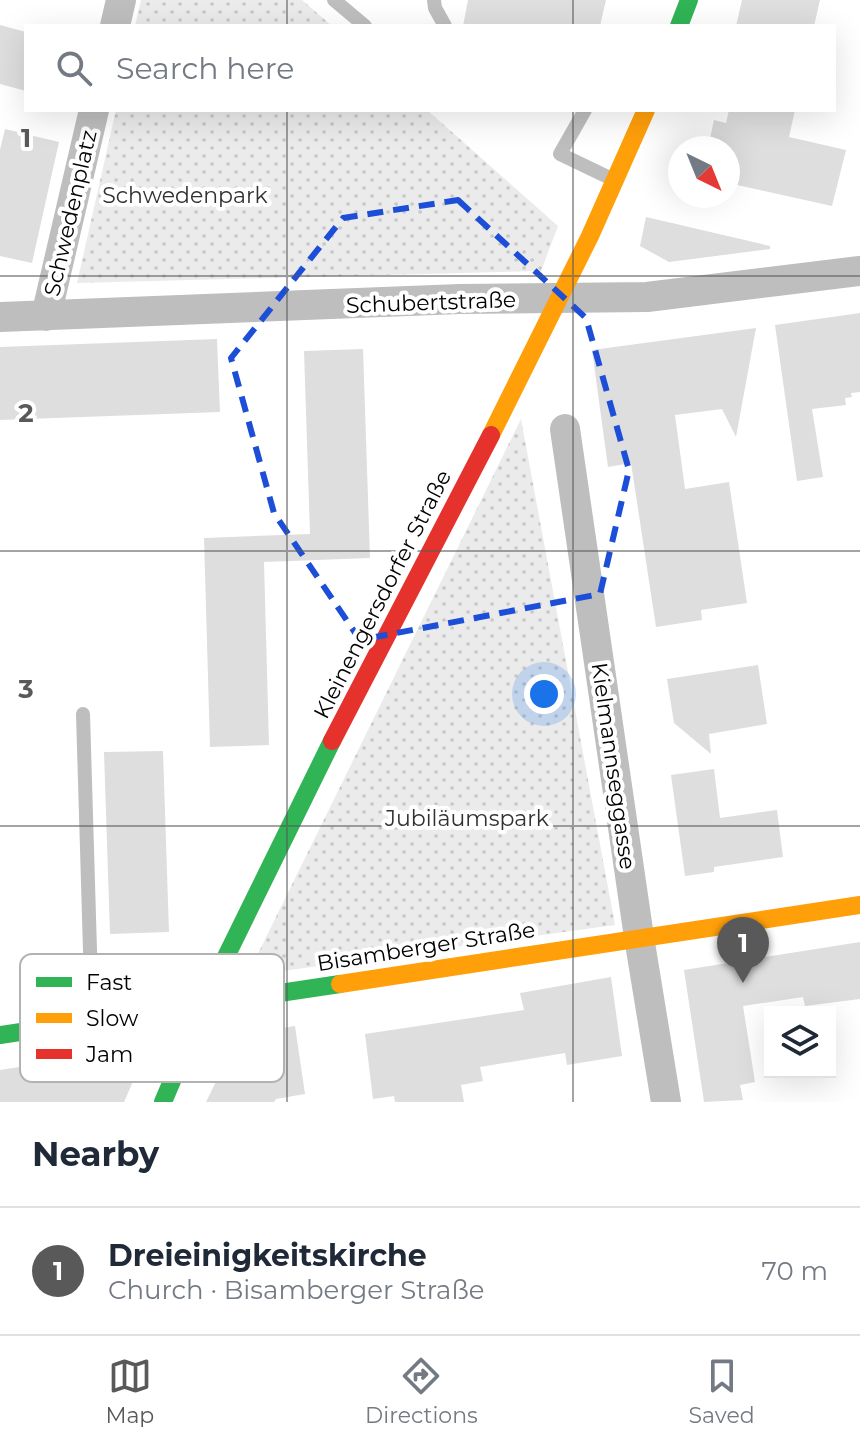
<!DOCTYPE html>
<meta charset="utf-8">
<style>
body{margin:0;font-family:Montserrat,sans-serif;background:#f2f2f3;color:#1f2937}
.controls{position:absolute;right:24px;bottom:24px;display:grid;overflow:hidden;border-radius:0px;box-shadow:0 8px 32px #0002}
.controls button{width:72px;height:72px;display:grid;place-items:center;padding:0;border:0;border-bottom:2px solid #e0e1e3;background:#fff;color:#1f2937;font:40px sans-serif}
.compass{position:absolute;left:668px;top:136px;width:72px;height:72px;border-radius:50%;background:#fff;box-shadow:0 8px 32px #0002;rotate:137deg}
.you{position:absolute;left:544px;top:694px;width:28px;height:28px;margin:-20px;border:6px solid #fff;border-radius:50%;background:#1a73e8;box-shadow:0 0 0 12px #1a73e833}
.badge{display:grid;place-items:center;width:52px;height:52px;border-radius:50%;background:#595959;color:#fff;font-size:26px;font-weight:700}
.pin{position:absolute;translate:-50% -66px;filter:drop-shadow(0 2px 4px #0008)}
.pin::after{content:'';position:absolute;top:42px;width:28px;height:24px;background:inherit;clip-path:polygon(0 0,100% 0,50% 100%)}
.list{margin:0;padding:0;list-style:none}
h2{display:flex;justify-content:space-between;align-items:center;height:104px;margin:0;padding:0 32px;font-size:34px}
h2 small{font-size:26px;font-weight:400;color:#747a83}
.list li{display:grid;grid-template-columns:52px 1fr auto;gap:24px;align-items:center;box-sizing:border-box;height:128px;padding:0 32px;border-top:2px solid #e0e1e3}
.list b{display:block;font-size:30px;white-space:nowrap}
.list p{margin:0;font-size:26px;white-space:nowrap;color:#747a83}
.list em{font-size:26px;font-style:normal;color:#747a83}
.icon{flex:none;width:44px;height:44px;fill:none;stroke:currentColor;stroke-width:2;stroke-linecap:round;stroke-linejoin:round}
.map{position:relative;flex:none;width:860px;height:1102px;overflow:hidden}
.search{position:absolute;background:#fff;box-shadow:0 8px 32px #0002;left:24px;right:24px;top:24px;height:88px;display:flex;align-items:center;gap:20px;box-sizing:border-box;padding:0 28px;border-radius:0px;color:#747a83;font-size:30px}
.sheet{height:232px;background:#fff}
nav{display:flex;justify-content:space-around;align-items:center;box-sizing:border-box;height:112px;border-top:2px solid #e0e1e3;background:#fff;font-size:22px;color:#747a83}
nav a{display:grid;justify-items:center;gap:4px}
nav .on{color:#595959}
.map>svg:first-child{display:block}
.park{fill:url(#park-dots)}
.building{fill:#dedede}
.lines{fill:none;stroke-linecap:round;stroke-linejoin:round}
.lane{stroke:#bebebe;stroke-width:14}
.street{stroke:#bebebe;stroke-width:30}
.fast{stroke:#30b455;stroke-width:18}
.slow{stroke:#ff9f0a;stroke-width:18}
.jam{stroke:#e5322d;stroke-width:18}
.marked{fill:none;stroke:#1d4ed8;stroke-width:6;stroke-dasharray:16 10;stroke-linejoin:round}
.grid{fill:none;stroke:#595959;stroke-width:2;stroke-opacity:0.55}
.labels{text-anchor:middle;stroke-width:8;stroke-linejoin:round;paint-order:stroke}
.park-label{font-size:22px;fill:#313131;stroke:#fff}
.street-label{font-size:22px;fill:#000;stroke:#fff}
.key{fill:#fff;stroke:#b2b2b2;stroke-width:2}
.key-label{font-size:22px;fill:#000}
.grid-label{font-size:26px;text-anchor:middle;font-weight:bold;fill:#595959;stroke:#fff;stroke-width:8;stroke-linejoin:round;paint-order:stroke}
</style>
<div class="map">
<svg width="860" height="1102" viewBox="0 0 860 1102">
<defs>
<pattern id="park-dots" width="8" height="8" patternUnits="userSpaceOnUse" patternTransform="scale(2)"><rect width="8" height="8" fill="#ebebeb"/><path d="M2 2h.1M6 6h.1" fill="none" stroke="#c8c8c8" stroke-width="1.8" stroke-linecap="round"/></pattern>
</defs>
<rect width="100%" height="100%" fill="#fff"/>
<path class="park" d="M141 0H302L332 26H135Z
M116 110H427L558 226 541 271 77 283Z
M521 419 615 925 247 976Z"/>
<path class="building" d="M468 0H606L600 26H463Z
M742 0H820L814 26H736Z
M0 25 26 32V91L0 84Z
M729 110H795L789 137 846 150 832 206 728 183V148H708L714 120 726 123Z
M5 129 59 142 32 263 0 256V150Z
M646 217 770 246V249L669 262 640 246Z
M860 313V392L851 393 852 397 845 398 846 405 812 409 823 477 797 481 775 325Z
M756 328 736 437 722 409 675 415 685 489 729 482 747 603 701 610 702 620 656 627 631 463 608 467 592 350Z
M217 339 220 412 0 420V347Z
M363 349 370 558 264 562 269 745 210 747 204 538 310 534 304 351Z
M758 665 767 724 709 734 711 754 674 723 667 679Z
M163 751 169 932 110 934 104 752Z
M714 769 720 818 777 810 783 857 714 867V872L685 876 671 775Z
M860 942V999L805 1006 803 997 743 1006 755 1082 740 1085 743 1100 704 1102 684 970Z
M611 977 622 1056 567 1065 565 1053 480 1067 483 1081 461 1085 464 1102H395L394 1096 373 1099 365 1034 524 1010 520 993Z
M295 1026 305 1094 276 1099 274 1102H206L239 1035Z
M116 1052 135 1077 124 1102H0V1070Z"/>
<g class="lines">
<path class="lane" d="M334 0 365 26
M434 0 435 8 445 26
M585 110 560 154 612 179
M83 714 91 984 95 1017"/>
<path class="street" d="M115 26 121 0
M46 316 94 110
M0 317 460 299 647 297 860 271
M565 429 639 937 666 1102"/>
<path class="fast" d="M679 26 689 0
M0 1035 340 984
M163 1102 217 975 332 741"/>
<path class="slow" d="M491 435 590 236 646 110
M340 984 860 905"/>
<path class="jam" d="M332 741 491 435"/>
</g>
<path class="marked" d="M458 200 586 318 629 470 600 594 360 640 274 513 231 358 343 218Z"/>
<path class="grid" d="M287 0V26M573 0V26M287 110V1102M573 110V1102M0 276H860M0 551H860M0 826H860"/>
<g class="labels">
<g class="park-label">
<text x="185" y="203">Schwedenpark</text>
<text x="467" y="826">Jubiläumspark</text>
</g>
<g class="street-label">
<text transform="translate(70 213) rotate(-77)" y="8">Schwedenplatz</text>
<text transform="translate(431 302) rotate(-2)" y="8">Schubertstraße</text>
<text transform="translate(382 594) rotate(-63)" y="8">Kleinengersdorfer Straße</text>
<text transform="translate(614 766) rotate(82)" y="8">Kielmannseggasse</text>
<text transform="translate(426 946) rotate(-9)" y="8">Bisamberger Straße</text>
</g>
</g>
<rect x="20" y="954" width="264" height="128" rx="12" class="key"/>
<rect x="36" y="977" width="36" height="10" fill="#30b455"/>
<rect x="36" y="1013" width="36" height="10" fill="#ff9f0a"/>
<rect x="36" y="1049" width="36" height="10" fill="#e5322d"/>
<g class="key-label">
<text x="86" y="990">Fast</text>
<text x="86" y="1026">Slow</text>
<text x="86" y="1062">Jam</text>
</g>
<g class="grid-label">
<text x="26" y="147">1</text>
<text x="26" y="422">2</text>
<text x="26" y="698">3</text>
</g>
</svg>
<div class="controls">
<button><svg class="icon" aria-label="layers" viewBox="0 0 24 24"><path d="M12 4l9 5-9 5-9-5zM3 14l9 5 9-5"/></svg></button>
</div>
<svg class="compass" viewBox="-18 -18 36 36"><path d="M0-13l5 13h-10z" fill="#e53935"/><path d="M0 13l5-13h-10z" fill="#747a83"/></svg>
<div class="you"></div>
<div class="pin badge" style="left:743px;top:983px">1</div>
<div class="search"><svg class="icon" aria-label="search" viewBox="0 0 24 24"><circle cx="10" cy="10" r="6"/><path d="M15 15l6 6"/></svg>Search here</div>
</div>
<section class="sheet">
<h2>Nearby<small></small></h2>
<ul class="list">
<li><span class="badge">1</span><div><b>Dreieinigkeitskirche</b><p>Church · Bisamberger Straße</p></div><em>70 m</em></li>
</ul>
</section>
<nav>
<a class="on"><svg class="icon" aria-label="map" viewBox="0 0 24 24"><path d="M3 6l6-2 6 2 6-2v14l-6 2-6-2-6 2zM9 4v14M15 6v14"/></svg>Map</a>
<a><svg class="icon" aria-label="directions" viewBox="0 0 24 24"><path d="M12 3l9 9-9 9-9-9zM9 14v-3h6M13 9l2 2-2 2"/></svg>Directions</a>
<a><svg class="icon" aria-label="saved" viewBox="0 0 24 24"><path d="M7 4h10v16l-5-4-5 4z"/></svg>Saved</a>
</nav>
